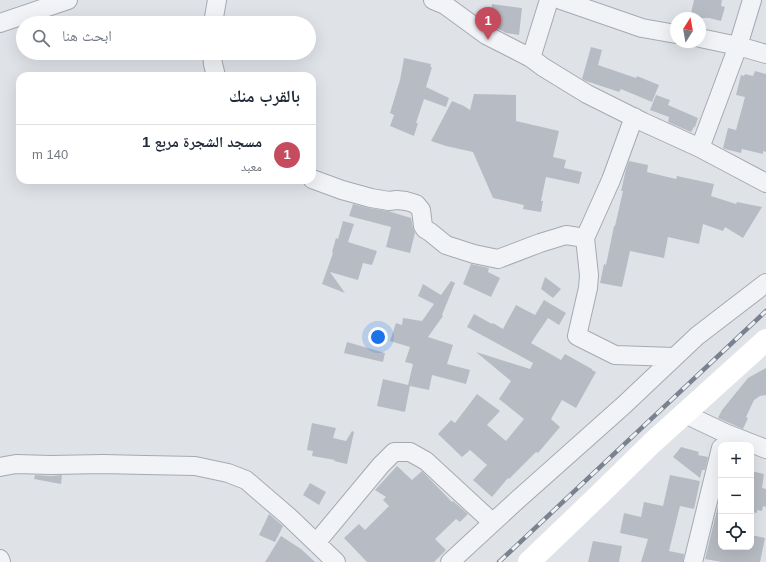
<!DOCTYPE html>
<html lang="ar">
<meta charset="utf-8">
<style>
body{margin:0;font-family:Helvetica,"Noto Naskh Arabic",sans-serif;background:#f2f2f3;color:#1f2937;direction:rtl}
.controls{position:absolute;right:12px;bottom:12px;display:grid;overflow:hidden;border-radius:8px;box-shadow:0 4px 16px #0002}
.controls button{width:36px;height:36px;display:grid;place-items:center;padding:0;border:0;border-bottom:1px solid #e0e1e3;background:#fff;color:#1f2937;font:20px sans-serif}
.compass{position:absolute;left:670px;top:12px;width:36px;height:36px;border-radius:50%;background:#fff;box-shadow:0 4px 16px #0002;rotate:11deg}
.you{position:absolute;left:378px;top:337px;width:14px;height:14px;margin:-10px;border:3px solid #fff;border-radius:50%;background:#1a73e8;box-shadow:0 0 0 6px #1a73e833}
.badge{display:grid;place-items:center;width:26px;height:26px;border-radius:50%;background:#c54c5e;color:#fff;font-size:13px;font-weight:700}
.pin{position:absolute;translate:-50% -33px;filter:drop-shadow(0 1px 2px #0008)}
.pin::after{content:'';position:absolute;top:21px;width:14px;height:12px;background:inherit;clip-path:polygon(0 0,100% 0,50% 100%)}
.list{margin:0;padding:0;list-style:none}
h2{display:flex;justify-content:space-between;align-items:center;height:52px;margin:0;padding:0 16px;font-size:17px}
h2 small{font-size:13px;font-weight:400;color:#747a83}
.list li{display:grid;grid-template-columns:26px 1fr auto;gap:12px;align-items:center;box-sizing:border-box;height:60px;padding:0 16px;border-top:1px solid #e0e1e3}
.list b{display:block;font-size:15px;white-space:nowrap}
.list p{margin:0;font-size:13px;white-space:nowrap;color:#747a83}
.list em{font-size:13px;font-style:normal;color:#747a83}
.icon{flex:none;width:22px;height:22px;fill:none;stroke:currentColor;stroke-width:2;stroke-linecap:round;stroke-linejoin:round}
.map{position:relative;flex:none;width:766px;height:562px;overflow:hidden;direction:ltr}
.search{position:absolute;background:#fff;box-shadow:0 4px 16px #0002;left:16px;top:16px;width:300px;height:44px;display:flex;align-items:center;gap:10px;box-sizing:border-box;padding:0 14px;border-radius:22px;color:#747a83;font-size:15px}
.panel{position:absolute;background:#fff;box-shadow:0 4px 16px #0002;left:16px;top:72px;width:300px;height:112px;border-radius:12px;direction:rtl}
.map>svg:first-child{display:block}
.building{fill:#b7bcc4}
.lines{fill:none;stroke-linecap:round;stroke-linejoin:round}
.street-casing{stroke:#a5aab2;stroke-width:20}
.street{stroke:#f2f3f6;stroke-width:18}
.secondary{stroke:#fff;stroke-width:22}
.rail-casing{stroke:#7a8290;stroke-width:4.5}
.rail{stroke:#eff1f5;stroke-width:3;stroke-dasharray:9;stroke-linecap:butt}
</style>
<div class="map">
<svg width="766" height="562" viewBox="0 0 766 562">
<rect width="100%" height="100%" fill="#dfe3e8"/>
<path class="building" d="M694 0H722L721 6 725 7 721 21 709 18H690Z
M492 4 522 8 519 35 506 33 489 24Z
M591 47 602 50 598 65 636 78 637 76 659 85 652 102 621 89 619 92 586 81 582 79Z
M404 58 431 64 430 67H432L426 87 449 98 446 107 424 99 416 123H418L414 136 390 126 394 115 390 113 400 80Z
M755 71 766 74V152L763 151V154L742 149 741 153 725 149 723 148 728 128 736 130 745 97 736 95 741 75 744 76 745 74 753 76Z
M474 94 516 95V121L559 131 553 157 566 160 564 168 582 172 579 184 546 177 541 201H543L541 212 523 209 524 205 493 198 473 152 446 146 431 141 452 101 464 106 470 110Z
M656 95 670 100 668 105 698 118 695 127H694L691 132 668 122 669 117 650 110Z
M629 161 648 165 647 172 676 179 677 176 714 184 711 196 736 204 737 202 762 207 743 238 725 227 723 231 703 224 699 244 668 237 664 258 630 251 622 287 600 283 604 264 606 265 614 226H615L623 191H621L626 169Z
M353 204 369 208 388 211 411 218 413 228 415 233 410 253 386 247 391 227 349 216Z
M343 221 354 224 348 242 377 251 372 265 363 263 358 280 330 272 345 293 322 284 333 253 332 252 336 238 338 239Z
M471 264 489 268 488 272 500 278 491 297 463 284Z
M545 277 561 289 553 298 541 289Z
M451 281 455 283 442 315 443 316 428 337 453 345 447 364 470 370 466 384 432 375 429 390 410 386 405 412 377 406 383 379 408 385 413 364 405 362 410 347 390 341 396 323 402 325 403 318 422 321 434 304 418 296 423 284 441 295Z
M544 300 566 313 559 325 548 318 531 343 561 360 565 354 592 369V370L596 372 576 408 562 400 551 419 560 427 538 453 536 452 509 479 508 478 492 497 473 480 487 465 470 450 462 457 438 434 451 420 455 423 477 394 500 411 487 425 506 441 524 419 499 399 511 381 476 352 530 369 533 363 467 327 474 314 492 324 493 323 503 329 516 305 535 315Z
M347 342 385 353 383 362 344 353Z
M766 368V395L760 396 754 400 746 417 748 418 743 429 718 418 722 410 748 378Z
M312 423 336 428 333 438 346 441 352 431 354 432 347 464 334 461 335 460 312 456 313 451 307 450Z
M681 447 699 452 698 455 708 457 705 470H702L700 478 673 457Z
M397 466 412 480 422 471 452 502 453 501 468 514 460 522 456 519 435 539 446 550 434 562H367L344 538 359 524 365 530 389 506 383 500 386 497 375 490Z
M751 471 764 474 762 488 766 489V507L763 506 762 511 757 510V513L751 512Z
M35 475 51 476 62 475 61 484 34 479Z
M670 475 700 481 694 509 680 506 669 551 684 554 683 562H641L648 539 620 533 624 513 641 517 644 502 663 506Z
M310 483 326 492 319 505 303 495Z
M718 506H721V547H751V535L765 538 760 562H722L705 559Z
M269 514 283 526 275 542 259 535Z
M281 536 301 549 315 562H265Z
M593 541 622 546 619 562H588Z"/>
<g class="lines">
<g class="street-casing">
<path id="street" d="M433 0 445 5 486 35 531 58 543 67 587 94 643 122 700 148 766 183
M561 0 642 28 676 34
M0 23 68 0
M213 23 217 0
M700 38 738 46 766 54
M212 53 213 64 216 76
M531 58 549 0
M700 148 738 46 752 0
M312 179 342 190 371 198 389 201 397 200 406 201 416 204 421 210 423 226 425 229 430 232 446 245 474 254 498 259 540 243 566 235 585 238 589 275 588 288 577 336 615 355 674 357
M585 238 611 180 634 117
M685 414 725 433 766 449
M0 467 16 464 51 465 103 464 145 465 195 466 228 473 246 480 288 516 336 562
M316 543 381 465 394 452H410L426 461 492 522
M0 559 1 562
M450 562 514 503 624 405 697 336 766 283
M693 562 721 448"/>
</g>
<use href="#street" class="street"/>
<path class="secondary" d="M529 562 600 494 652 443 766 340"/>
<g class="rail-casing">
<path id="rail" d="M499 562 766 311"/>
</g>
<use href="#rail" class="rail"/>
</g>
</svg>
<div class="controls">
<button>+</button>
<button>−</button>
<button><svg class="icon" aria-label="locate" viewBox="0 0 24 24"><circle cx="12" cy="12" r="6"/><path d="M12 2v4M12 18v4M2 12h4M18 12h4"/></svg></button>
</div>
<svg class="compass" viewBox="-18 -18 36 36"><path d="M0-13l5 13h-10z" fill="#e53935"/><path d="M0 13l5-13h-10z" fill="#747a83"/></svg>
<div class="you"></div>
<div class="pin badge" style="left:488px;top:40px">1</div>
<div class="search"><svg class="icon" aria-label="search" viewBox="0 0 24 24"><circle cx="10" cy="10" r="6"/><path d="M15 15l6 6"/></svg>ابحث هنا</div>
<section class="panel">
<h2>بالقرب منك<small></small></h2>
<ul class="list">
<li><span class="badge">1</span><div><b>مسجد الشجرة مربع 1</b><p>معبد</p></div><em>140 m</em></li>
</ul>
</section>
</div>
